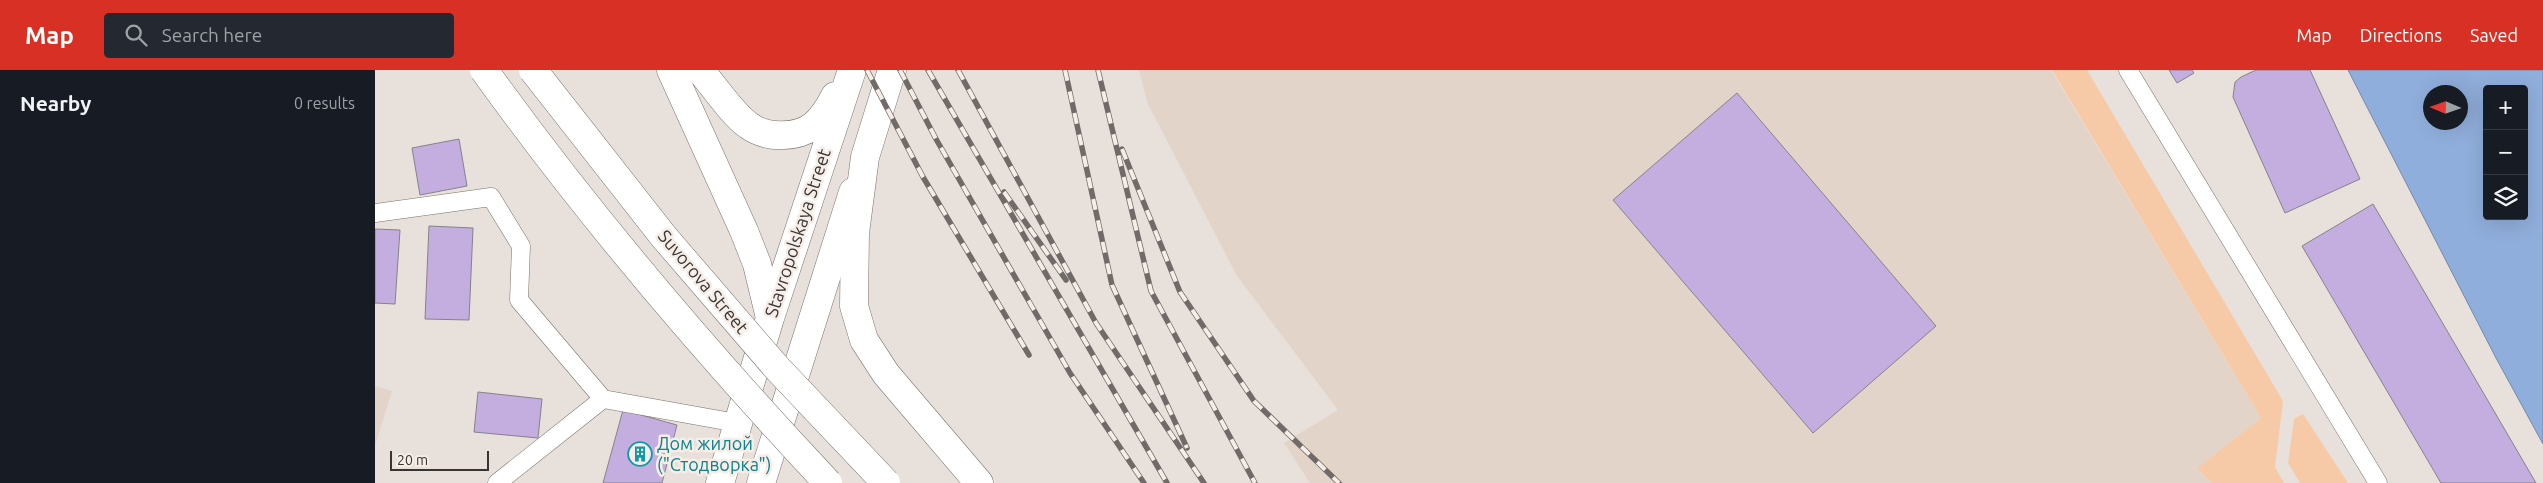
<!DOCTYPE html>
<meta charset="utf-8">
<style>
body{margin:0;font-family:Ubuntu,sans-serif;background:#242831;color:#f1f3f6}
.controls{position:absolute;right:15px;top:15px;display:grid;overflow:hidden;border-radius:5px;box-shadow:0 5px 20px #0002}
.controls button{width:45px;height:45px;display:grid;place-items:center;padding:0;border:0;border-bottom:1px solid #363941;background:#171b24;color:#f1f3f6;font:25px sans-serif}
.compass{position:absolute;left:2048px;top:15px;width:45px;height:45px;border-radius:50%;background:#171b24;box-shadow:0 5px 20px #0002;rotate:272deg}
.scale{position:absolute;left:15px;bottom:12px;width:99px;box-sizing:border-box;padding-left:5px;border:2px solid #373432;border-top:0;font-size:14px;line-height:18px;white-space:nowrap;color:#373432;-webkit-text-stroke:4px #f6ede7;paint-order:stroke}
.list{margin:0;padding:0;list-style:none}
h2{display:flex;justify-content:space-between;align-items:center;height:65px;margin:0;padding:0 20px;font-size:21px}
h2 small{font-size:16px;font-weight:400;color:#9ea1a6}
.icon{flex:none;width:28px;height:28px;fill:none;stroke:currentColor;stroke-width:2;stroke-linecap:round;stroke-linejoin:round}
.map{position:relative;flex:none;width:2168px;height:413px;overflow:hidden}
header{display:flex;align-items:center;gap:30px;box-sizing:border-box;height:70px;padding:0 25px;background:#d93025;color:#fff}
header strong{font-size:24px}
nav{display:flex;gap:28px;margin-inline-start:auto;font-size:18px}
.search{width:350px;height:45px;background:#242831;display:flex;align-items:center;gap:12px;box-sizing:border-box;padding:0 18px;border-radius:5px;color:#9ea1a6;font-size:19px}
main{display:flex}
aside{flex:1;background:#171b24}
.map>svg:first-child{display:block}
.built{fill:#e3d4c9}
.green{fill:#f7caa7}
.water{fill:#90aedb;stroke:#7589a8;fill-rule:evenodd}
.building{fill:#c4aee0;stroke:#85828a}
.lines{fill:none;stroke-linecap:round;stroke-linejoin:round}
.lane-casing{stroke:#79726c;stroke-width:19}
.secondary-casing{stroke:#79726c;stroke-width:29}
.primary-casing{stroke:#79726c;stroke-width:29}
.lane{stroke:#fff;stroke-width:18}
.secondary{stroke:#fff;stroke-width:28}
.primary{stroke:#fff;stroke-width:28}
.rail-casing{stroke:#706b68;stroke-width:5.5}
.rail{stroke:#f6ede7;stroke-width:4;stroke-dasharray:11;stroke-linecap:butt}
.primary-bridge-casing{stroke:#79726c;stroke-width:29;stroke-linecap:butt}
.primary-bridge{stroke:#fff;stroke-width:28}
.labels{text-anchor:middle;stroke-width:5;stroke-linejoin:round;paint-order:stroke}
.street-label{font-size:18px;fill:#373432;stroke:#f6ede7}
.culture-label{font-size:18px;fill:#0d838f;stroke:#f6ede7;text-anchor:start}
</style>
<header>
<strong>Map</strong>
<div class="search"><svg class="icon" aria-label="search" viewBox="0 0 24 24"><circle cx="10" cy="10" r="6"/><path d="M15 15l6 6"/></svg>Search here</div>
<nav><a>Map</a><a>Directions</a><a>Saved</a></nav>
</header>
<main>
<aside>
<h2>Nearby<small>0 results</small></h2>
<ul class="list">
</ul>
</aside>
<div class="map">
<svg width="2168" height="413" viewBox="0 0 2168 413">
<rect width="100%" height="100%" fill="#e8e0da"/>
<path class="built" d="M764 0H1676L1886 348 1822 398 1836 413H935L909 373 963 340 862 206 773 34Z
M0 316 17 321 0 376Z"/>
<path class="green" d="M1677 0H1712L1908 331 1900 397 1909 413H1836L1822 398 1886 348Z
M1928 344 1973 413H1925L1913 393 1919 349Z"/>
<path class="water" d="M1973 0H2168V374L2121 288ZM2112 19H2149V146H2112ZM2056 22H2086V52H2056Z"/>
<path class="building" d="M1794 0H1817L1819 3 1802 13Z
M1881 0H1935L1985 109 1910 143 1858 27 1860 12 1866 7Z
M1362 23 1561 256 1438 363 1238 130Z
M84 69 92 116 45 125 37 78Z
M1998 134 2161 413H2066L1927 176Z
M54 156 98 158 94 250 50 249Z
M0 159 25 160 20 234 0 233Z
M103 322 167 329 163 368 99 362Z
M248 340 302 355 287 413H228Z"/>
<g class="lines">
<g class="lane-casing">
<path id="lane" d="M1753 0 2003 413
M0 143 116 127 146 176 144 230 228 329
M122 413 228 329 362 353"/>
</g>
<g class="secondary-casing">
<path id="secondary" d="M296 0 369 161 382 194 395 248
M325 0C338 15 358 45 373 55 390 68 420 69 438 56 447 49 455 36 460 26
M345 413 395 248 477 0
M386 413 478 122"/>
</g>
<g class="primary-casing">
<path id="primary" d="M517 0 490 87 480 163 479 236 489 270 511 304 604 413"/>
</g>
<use href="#lane" class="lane"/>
<use href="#secondary" class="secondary"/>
<use href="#primary" class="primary"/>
<g class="rail-casing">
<path id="rail" d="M492 0 548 107 654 285
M525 0 561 69 695 303 769 413
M553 0 792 413
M583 0 721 253 829 413
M690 0 737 215 812 378
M723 0 776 221 880 413
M747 79 805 222 879 331 964 413
M629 122 691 210"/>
</g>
<use href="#rail" class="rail"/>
<g class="primary-bridge-casing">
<path id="primary-bridge" d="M109 0C213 145 331 283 453 413
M158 0 289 167 402 298 511 413"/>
</g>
<use href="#primary-bridge" class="primary-bridge"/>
</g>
<defs>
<g id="building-ring" transform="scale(1.25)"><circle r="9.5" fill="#f6ede7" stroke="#0f9aa8" stroke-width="1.5"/><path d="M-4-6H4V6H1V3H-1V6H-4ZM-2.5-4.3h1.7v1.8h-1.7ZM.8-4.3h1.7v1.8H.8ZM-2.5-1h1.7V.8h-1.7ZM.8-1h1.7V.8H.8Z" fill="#0f9aa8"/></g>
</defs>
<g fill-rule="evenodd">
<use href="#building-ring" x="265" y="384"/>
</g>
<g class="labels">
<g class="street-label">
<text transform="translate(423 163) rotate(-72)" y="6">Stavropolskaya Street</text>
<text transform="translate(328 212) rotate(50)" y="6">Suvorova Street</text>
</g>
<g class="culture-label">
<text x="282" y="380">Дом жилой<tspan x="282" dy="21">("Стодворка")</tspan></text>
</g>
</g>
</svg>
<div class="controls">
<button>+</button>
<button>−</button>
<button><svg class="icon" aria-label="layers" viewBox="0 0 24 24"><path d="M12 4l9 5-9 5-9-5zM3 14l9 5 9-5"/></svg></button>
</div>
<svg class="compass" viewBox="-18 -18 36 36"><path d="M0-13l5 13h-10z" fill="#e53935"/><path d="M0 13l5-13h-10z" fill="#9ea1a6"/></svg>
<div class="scale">20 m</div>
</div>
</main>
